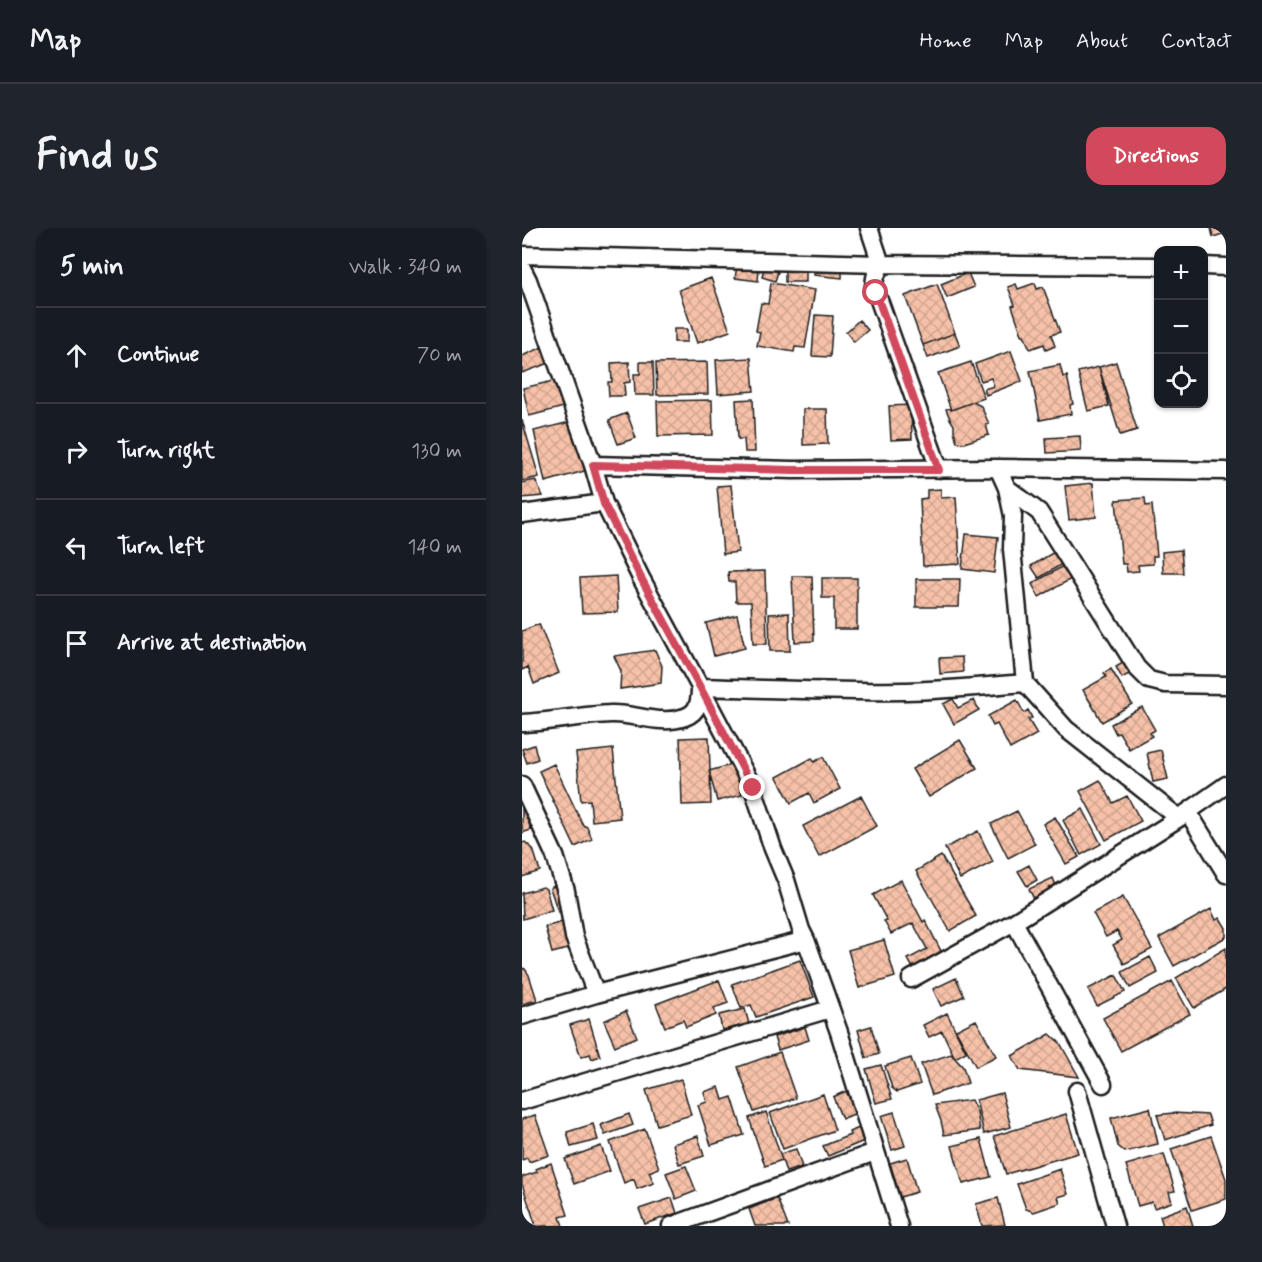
<!DOCTYPE html>
<meta charset="utf-8">
<style>
body{margin:0;font-family:Mynerve,sans-serif;background:#20242c;color:#f1f3f6}
.controls{position:absolute;right:18px;top:18px;display:grid;overflow:hidden;border-radius:12px;box-shadow:0 2px 4px #0004}
.controls button{width:54px;height:54px;display:grid;place-items:center;padding:0;border:0;border-bottom:2px solid #363941;background:#171b24;color:#f1f3f6;font:30px sans-serif}
.stop{position:absolute;width:18px;height:18px;margin:-14px;border:4px solid #d1495b;border-radius:50%;background:#fff}
.stop.end{background:#d1495b;border-color:#fff;box-shadow:0 2px 6px #0008}
.list{margin:0;padding:0;list-style:none}
h2{display:flex;justify-content:space-between;align-items:center;height:78px;margin:0;padding:0 24px;font-size:26px}
h2 small{font-size:20px;font-weight:400;color:#9ea1a6}
.list li{display:grid;grid-template-columns:39px 1fr auto;gap:18px;align-items:center;box-sizing:border-box;height:96px;padding:0 24px;border-top:2px solid #363941}
.list b{display:block;font-size:22px;white-space:nowrap}
.list em{font-size:20px;font-style:normal;color:#9ea1a6}
.icon{flex:none;width:33px;height:33px;fill:none;stroke:currentColor;stroke-width:2;stroke-linecap:round;stroke-linejoin:round}
.map{position:relative;flex:none;width:704px;height:998px;overflow:hidden;border-radius:18px}
header{display:flex;align-items:center;gap:36px;box-sizing:border-box;height:84px;padding:0 30px;background:#171b24;border-bottom:2px solid #363941}
header strong{font-size:28px}
nav{display:flex;gap:33px;margin-inline-start:auto;font-size:21px}
.intro{display:flex;align-items:center;justify-content:space-between;box-sizing:border-box;height:144px;padding:0 36px}
h1{margin:0;font-size:42px}
.button{padding:15px 27px;border-radius:18px;background:#d1495b;color:#fff;font-size:21px;font-weight:700}
main{display:flex;gap:36px;padding:0 36px}
aside{flex:1;background:#171b24;border-radius:18px;box-shadow:0 2px 4px #0004}
.map>svg:first-child{display:block}
.building{fill:url(#building-cross-hatch);stroke:#1c1c1c;stroke-width:1.5}
.lines{fill:none;stroke-linecap:round;stroke-linejoin:round}
.minor-casing{stroke:#1c1c1c;stroke-width:21}
.minor{stroke:#fff;stroke-width:16}
.route{stroke:#d1495b;stroke-width:8}
</style>
<header>
<strong>Map</strong>
<nav><a>Home</a><a>Map</a><a>About</a><a>Contact</a></nav>
</header>
<div class="intro"><h1>Find us</h1><a class="button">Directions</a></div>
<main>
<aside>
<h2>5 min<small>Walk · 340 m</small></h2>
<ul class="list">
<li><svg class="icon" aria-label="ahead" viewBox="0 0 24 24"><path d="M12 20V5M6 11l6-6 6 6"/></svg><div><b>Continue</b></div><em>70 m</em></li>
<li><svg class="icon" aria-label="right" viewBox="0 0 24 24"><path d="M7 20v-9h11M14 6l5 5-5 5"/></svg><div><b>Turn right</b></div><em>130 m</em></li>
<li><svg class="icon" aria-label="left" viewBox="0 0 24 24"><path d="M17 20v-9H6M10 6l-5 5 5 5"/></svg><div><b>Turn left</b></div><em>140 m</em></li>
<li><svg class="icon" aria-label="arrive" viewBox="0 0 24 24"><path d="M6 21V4h12l-3 4 3 4H6"/></svg><div><b>Arrive at destination</b></div></li>
</ul>
</aside>
<div class="map">
<svg width="704" height="998" viewBox="0 0 704 998">
<defs>
<pattern id="building-cross-hatch" width="8" height="8" patternUnits="userSpaceOnUse" patternTransform="scale(1.5)"><rect width="8" height="8" fill="#f6c1a8"/><path d="M0 0l8 8M0 8l8-8" fill="none" stroke="#d2a590"/></pattern>
</defs>
<rect width="100%" height="100%" fill="#fff"/>
<filter id="ink" filterUnits="userSpaceOnUse"><feTurbulence type="fractalNoise" baseFrequency=".0167" numOctaves="2"/><feDisplacementMap in="SourceGraphic" scale="12" xChannelSelector="R" yChannelSelector="G"/><feConvolveMatrix kernelMatrix="1 2 1 2 8 2 1 2 1" color-interpolation-filters="sRGB"/></filter>
<g filter="url(#ink)">
<path class="building" d="M689 0H704V5L691 9Z
M215 38 237 40 236 53 213 50Z
M292 38 320 40V50L292 47Z
M263 39H284V54H263Z
M242 40 256 44 253 53 240 49Z
M446 45 452 59 425 70 419 56Z
M189 50 208 103 175 115 157 62Z
M249 55 293 62 283 120 273 119 272 124 235 118 238 104 234 103 239 75 246 76Z
M513 55 515 61 521 59 538 104 529 107 533 118 524 122 522 116 508 121 502 107H500L490 78 493 77 486 59 494 56 496 61Z
M415 56 433 105 401 117 383 68Z
M293 87 311 88 308 129 290 128Z
M337 92 346 102 332 114 324 104Z
M152 101H165V114H152Z
M433 105 438 118 406 130 401 117Z
M23 118 30 134 0 145V128Z
M489 123 500 153 464 167 462 161 472 158 469 150 459 153 453 136Z
M229 130 232 163 196 166 194 132Z
M107 134 108 154 102 155 103 168H87L86 154H90L89 135Z
M118 134H131L132 167H113L112 146H118Z
M185 134 186 166 135 167 134 135Z
M449 134 462 170 429 182 416 145Z
M594 134 615 202 598 207 577 139Z
M538 137 541 149 545 148 551 176 548 177 549 186 518 192 508 143Z
M577 139 587 178 566 183 556 144Z
M36 152 42 179 7 188 1 160Z
M231 171 233 224H223L222 211H216L214 172Z
M190 172 191 207 136 208 135 173Z
M451 174 459 178 467 196 464 197 467 207 442 215 435 214 432 203V197L428 191 424 181 428 180 429 182Z
M389 177 390 211 369 212 367 178Z
M281 181H305L306 216 281 217Z
M105 185 114 210 96 216 87 192Z
M0 192 17 249 0 253Z
M52 193 66 242 23 254 12 203Z
M558 208 559 223 525 225 524 210Z
M13 252 21 268 0 270V255Z
M571 255 574 289 547 292 543 258Z
M209 257 216 324 201 326 195 258Z
M419 261V270L434 269 438 336 401 338 398 271 405 270V262Z
M623 270 624 278 630 277 635 328H631V336L616 337 617 343 605 344 604 336H600L594 272Z
M444 306 476 309 472 345 440 341Z
M659 322 661 345H641L640 324Z
M532 324 540 336 517 350 509 338Z
M541 338 549 351 517 369 510 356Z
M243 343 245 416H231L229 374H214L213 354H207L206 344Z
M94 348 96 384 60 385 58 350Z
M270 348H290L292 413 273 414Z
M300 350H335V401H312V370H300Z
M394 351H438L437 379H394Z
M267 385 268 423H248L247 386Z
M215 387 223 420 192 428 184 395Z
M17 396 37 445 12 456 6 439 0 442V403Z
M133 422 140 438 139 455 98 461 99 443 92 428Z
M440 429 441 444 418 446 417 430Z
M606 432 612 443 600 450 594 439Z
M589 441 610 476 580 494 561 462 584 449 582 445Z
M431 471 436 480 452 472 457 482 432 496 421 476Z
M495 472 502 485 506 482 510 490 506 491 515 506 488 521 475 496 471 498 466 488Z
M620 479 633 502 628 505 630 508 607 521 597 504 594 506 589 496Z
M187 509 189 576 160 577 158 510Z
M438 512 455 540 407 569 390 541Z
M12 517 16 531 5 535 0 521Z
M91 521 98 590 70 593 68 572 59 573 54 525Z
M639 522 646 551 631 554 625 525Z
M301 529 318 561 292 575 287 565 269 575 255 549 290 530 292 534Z
M32 536 61 597 65 599 70 611 53 619 17 543Z
M212 536 220 567 195 573 187 543Z
M578 552 591 575 605 568 619 593 584 612 558 563Z
M339 568 355 598 297 629 281 598Z
M0 579 3 583 9 602 0 605Z
M561 581 579 616 559 627 541 592Z
M495 583 513 616 486 630 469 596Z
M533 589 557 629 544 636 521 596Z
M456 603 471 634 438 651 423 620Z
M3 614 11 621 18 643 0 649V615Z
M419 628 454 688 428 703 394 643Z
M507 637 515 652 505 658 496 643Z
M531 650 535 660 512 671 507 661Z
M379 652 401 694 403 692 420 725 391 740 386 731 405 721 391 695 369 706 362 693H365L351 667Z
M37 656 45 681 36 684 28 660Z
M21 659 24 661 30 682 1 691 0 665Z
M601 669 630 721 602 736 591 717 600 712 595 703 584 709 571 685Z
M689 681 694 692 698 690 704 700V709L652 738 637 710Z
M47 692 57 718 30 725 23 699Z
M362 712 373 749 337 760 326 722Z
M704 720V761L672 780 654 750Z
M628 729 636 745 608 760 600 744Z
M278 732 292 769 234 789 229 777 219 780 210 756Z
M0 740 3 741 7 747 15 772 0 776Z
M594 747 603 764 575 778 566 761Z
M434 750 442 768 419 778 411 761Z
M197 752 206 775 192 780 194 787 164 799 161 792 143 799 134 776Z
M650 753 668 786 599 823 581 790Z
M223 781 227 796 200 802 197 787Z
M104 783 115 809 93 818 82 793Z
M425 785 444 824 433 830 420 803 407 809 401 797Z
M67 791 78 828 70 831 68 826 59 829 48 797Z
M454 792 474 828 454 839 434 802Z
M349 798 357 826 344 830 336 802Z
M283 799 287 812 256 822 252 809Z
M528 806 538 815 557 849 498 842 490 828Z
M258 824 274 870 232 884 216 839Z
M429 826 441 839 446 855 410 867 399 836Z
M389 830 398 856 375 864 370 860 363 838Z
M359 837 370 871 354 875 344 841Z
M159 851 169 887 135 897 124 862Z
M197 859 201 872 210 869 222 907 189 917 176 877 185 874 182 864Z
M324 863 334 885 320 891 311 869Z
M480 865 489 899 462 906 454 872Z
M301 866 313 902 261 921 248 885Z
M449 872 455 884 458 902 422 907 419 893 413 877Z
M628 880 636 916 603 924 596 918 589 890Z
M244 884 260 932 243 938 227 890Z
M372 884 383 918 370 922 359 888Z
M651 885 686 887 689 897 643 912 635 887Z
M107 886 111 897 83 907 79 897Z
M544 886 556 925 484 946 472 908Z
M13 887 27 927 7 934 5 930 0 932V891Z
M71 896 76 912 49 919 45 904Z
M337 900 342 913 306 928 301 918 328 907 327 904Z
M123 901 137 940 127 944 132 955 115 961 112 951 102 955 88 914Z
M176 908 182 928 157 936 151 916Z
M689 908 704 951V971L670 982 649 921Z
M459 911 469 949 441 956 430 918Z
M79 918 88 943 52 956 43 931Z
M274 921 280 939 264 944 258 926Z
M642 926 653 963 647 964 650 974 632 980 630 974 616 978 604 937Z
M385 930 395 964 378 969 368 935Z
M29 935 46 987 38 989 41 998H14L0 956V949L15 944 14 941Z
M164 938 174 963 154 971 144 945Z
M538 941 546 966 536 969 538 975 512 984 504 981 495 956Z
M150 970 155 985 123 996 117 981Z
M255 970 266 998H233L227 981Z
M476 970 483 997 460 998 454 976Z
M665 978 671 998H641L638 988Z"/>
<g class="lines">
<g class="minor-casing">
<path id="minor" d="M347 0 359 36 353 50 352 58 417 241
M0 27 359 36 636 38
M682 38 704 39
M0 40 6 52 71 237 82 275 119 350 178 459 231 560 251 621 264 652 279 702 284 712 317 804 377 998
M71 237 271 242 476 240 704 243
M476 240 485 260 491 288 490 321 503 455 544 501 657 590
M485 260 517 284 615 440 627 452 643 456 704 457
M0 286 82 275
M0 495C30 494 59 487 89 486 113 485 138 498 163 489 177 484 178 472 178 459 247 461 316 464 384 463 424 462 464 458 503 455
M0 557 33 628 44 663 52 709 74 766
M666 584 704 646
M492 694 581 856
M389 751 492 694 657 590 704 557
M0 788 74 766 284 712
M555 863 593 998
M0 873 308 781
M149 998 353 924"/>
</g>
<use href="#minor" class="minor"/>
</g>
</g>
<g class="lines" filter="url(#ink)">
<path class="route" d="M231 560 178 459 119 350 82 276 71 237 271 242H417L354 65"/>
</g>
</svg>
<div class="controls">
<button>+</button>
<button>−</button>
<button><svg class="icon" aria-label="locate" viewBox="0 0 24 24"><circle cx="12" cy="12" r="6"/><path d="M12 2v4M12 18v4M2 12h4M18 12h4"/></svg></button>
</div>
<div class="stop" style="left:354px;top:65px"></div>
<div class="stop end" style="left:231px;top:560px"></div>
</div>
</main>
